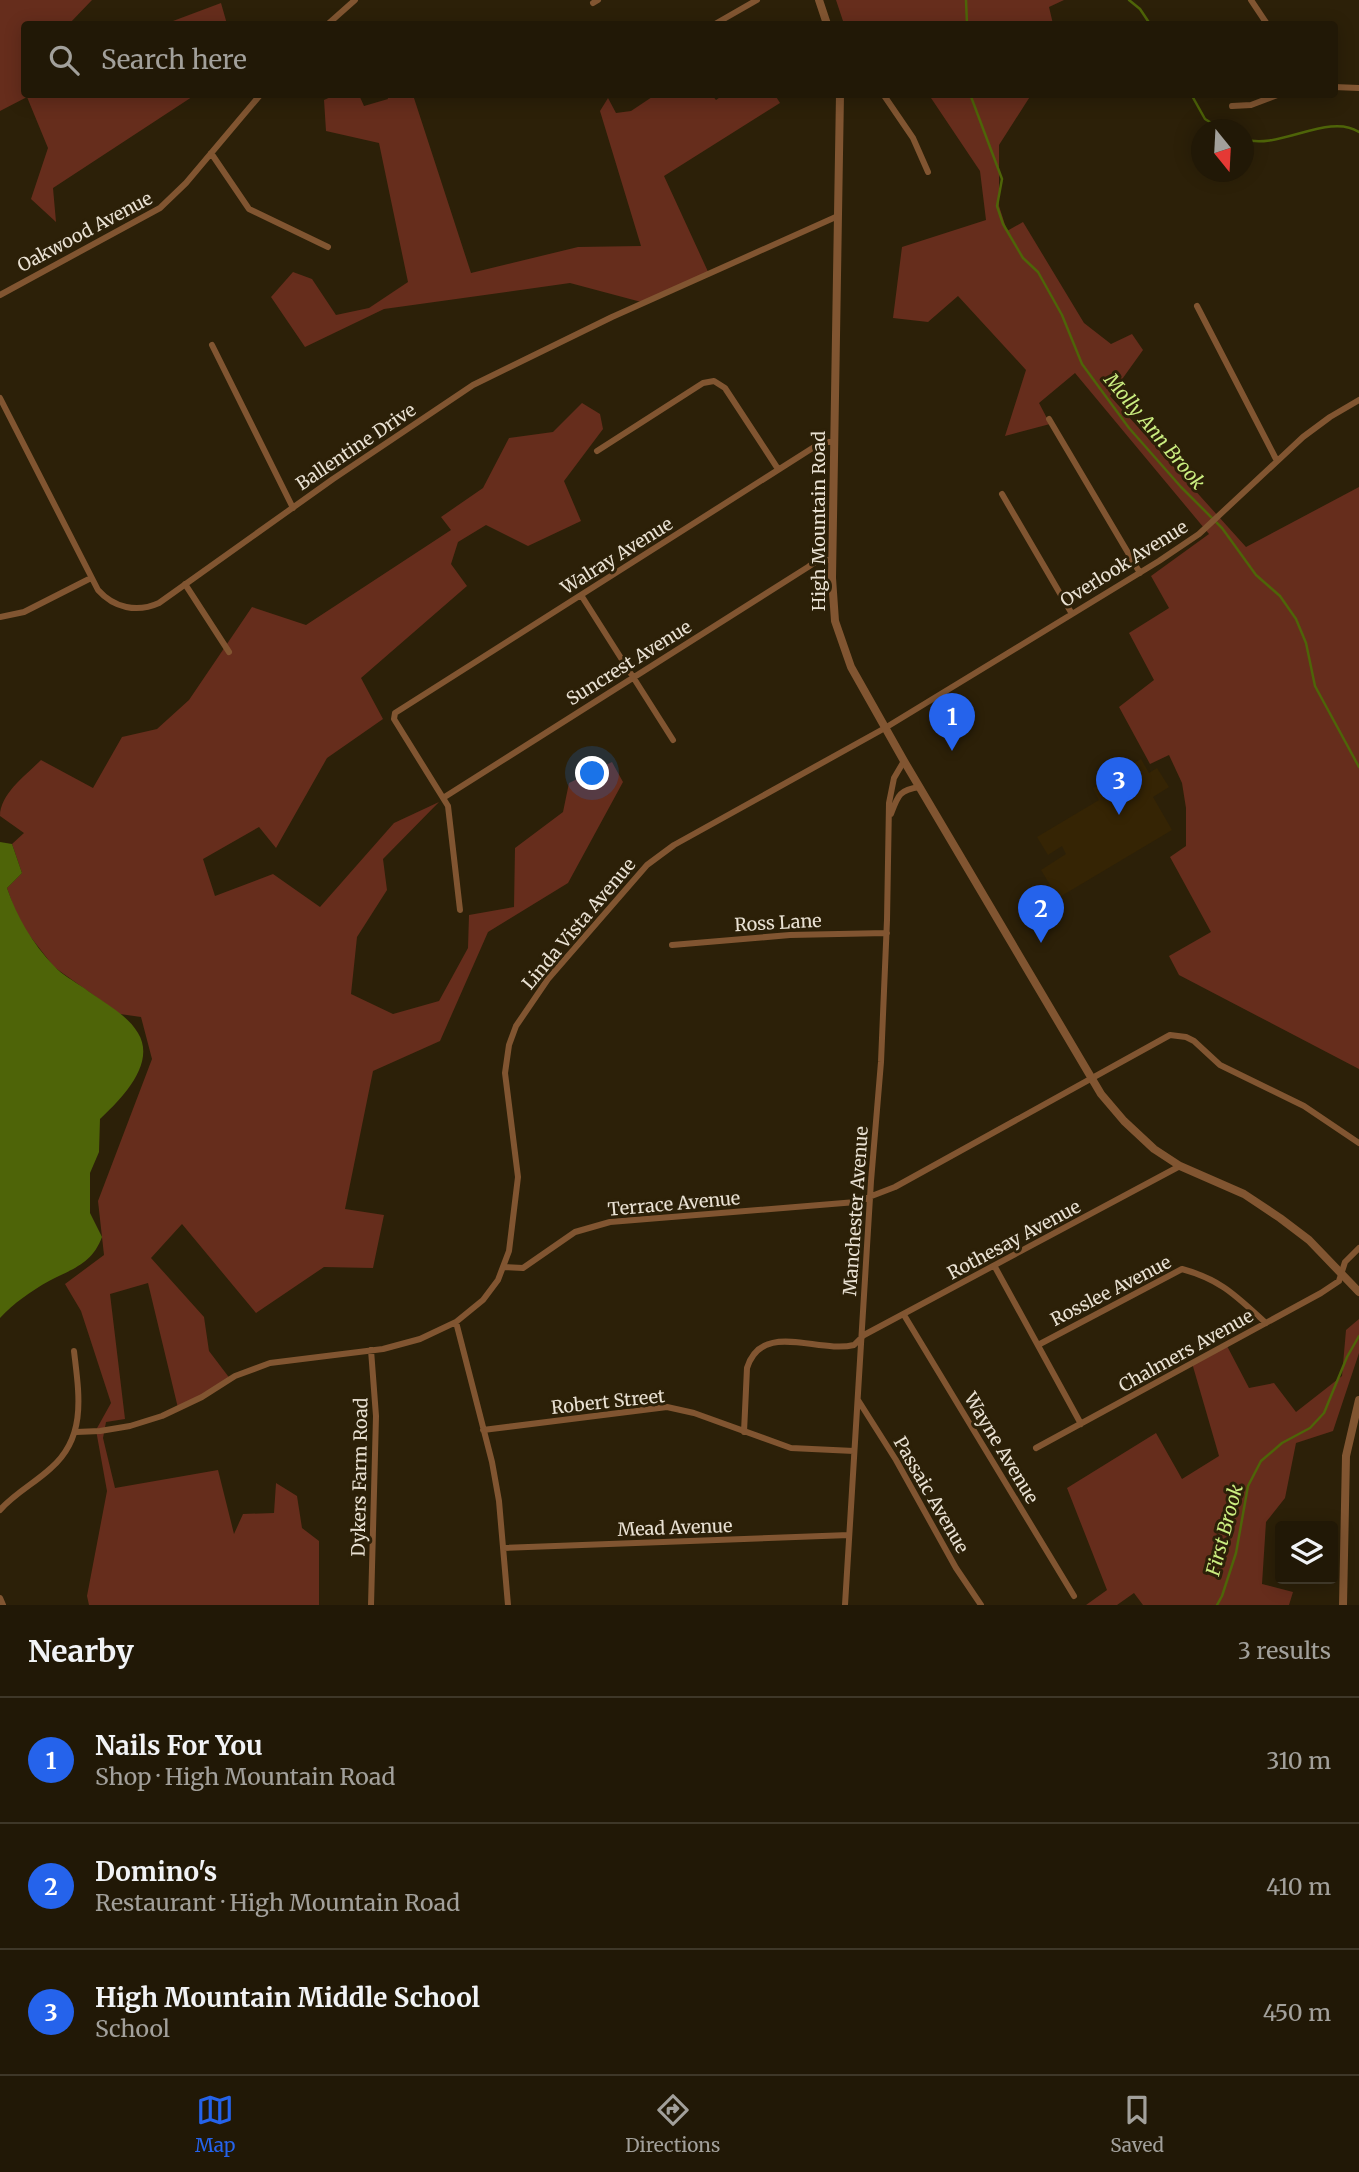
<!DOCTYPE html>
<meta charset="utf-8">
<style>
body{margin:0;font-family:Merriweather,serif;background:#292110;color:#f1f3f6}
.controls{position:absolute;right:21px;bottom:21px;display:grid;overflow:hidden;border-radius:7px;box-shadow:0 4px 18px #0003}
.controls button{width:63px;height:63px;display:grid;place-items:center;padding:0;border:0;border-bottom:2px solid #3e3728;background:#211806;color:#f1f3f6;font:35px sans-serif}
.compass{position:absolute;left:1191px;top:119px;width:63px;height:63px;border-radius:50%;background:#211806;box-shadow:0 4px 18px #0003;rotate:162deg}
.you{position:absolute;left:593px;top:774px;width:24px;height:24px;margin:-18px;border:5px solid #fff;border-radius:50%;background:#1a73e8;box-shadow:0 0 0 10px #1a73e833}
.badge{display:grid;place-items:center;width:46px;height:46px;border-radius:50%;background:#2563eb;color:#fff;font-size:23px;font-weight:700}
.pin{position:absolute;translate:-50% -58px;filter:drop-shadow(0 2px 4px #0008)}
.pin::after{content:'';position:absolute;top:37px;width:24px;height:21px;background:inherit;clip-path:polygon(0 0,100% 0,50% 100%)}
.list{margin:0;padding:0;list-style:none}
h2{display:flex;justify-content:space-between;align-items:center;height:91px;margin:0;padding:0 28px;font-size:30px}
h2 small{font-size:23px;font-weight:400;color:#a2a09b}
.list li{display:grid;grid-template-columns:46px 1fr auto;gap:21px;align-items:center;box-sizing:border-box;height:126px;padding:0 28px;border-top:2px solid #3e3728}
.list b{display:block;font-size:26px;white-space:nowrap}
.list p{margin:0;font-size:23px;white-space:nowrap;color:#a2a09b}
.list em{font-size:23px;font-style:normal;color:#a2a09b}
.icon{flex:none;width:38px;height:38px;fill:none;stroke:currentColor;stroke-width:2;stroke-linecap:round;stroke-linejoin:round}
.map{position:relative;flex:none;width:1359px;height:1605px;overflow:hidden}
.search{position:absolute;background:#211806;box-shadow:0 4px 18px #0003;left:21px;right:21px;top:21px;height:77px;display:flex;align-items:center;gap:18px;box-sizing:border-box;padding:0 24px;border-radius:7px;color:#a2a09b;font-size:26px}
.sheet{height:469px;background:#211806}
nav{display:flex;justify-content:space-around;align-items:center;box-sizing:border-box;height:98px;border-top:2px solid #3e3728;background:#211806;font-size:19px;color:#a2a09b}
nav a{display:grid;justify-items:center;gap:4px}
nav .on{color:#2563eb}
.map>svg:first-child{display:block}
.built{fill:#352404}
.green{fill:#662d1c}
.water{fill:#4e6408}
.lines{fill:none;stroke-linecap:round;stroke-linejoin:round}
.stream{stroke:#4e6408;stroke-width:2.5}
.minor{stroke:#815531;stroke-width:6}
.tertiary{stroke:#815531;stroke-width:8}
.labels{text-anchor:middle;stroke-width:6;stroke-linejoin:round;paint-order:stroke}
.street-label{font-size:18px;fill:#e9e1d3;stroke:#2c2008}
.water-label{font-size:19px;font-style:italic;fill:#cbee80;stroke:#2c2008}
</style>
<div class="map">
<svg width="1359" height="1605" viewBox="0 0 1359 1605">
<rect width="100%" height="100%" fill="#2c2008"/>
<path class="built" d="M1141 759 1149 773 1157 768 1169 787 1153 797 1172 830 1058 898 1041 870 1066 854 1062 846 1048 855 1037 837 1099 800 1093 788Z"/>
<path class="green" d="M0 0H92L69 24H24V94L195 95 53 188 56 222 31 199 48 148 27 97 0 111Z
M836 0H1064L1049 7 1053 24H844Z
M221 3 227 24H165Z
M335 95H359L364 106 388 99 387 95H413L471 273 578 247 641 246 600 111 608 98 616 113 631 111 655 95H712L716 100 723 95H775L780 103 664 176 710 276 645 303 570 283 384 309 305 347 271 297 293 272 312 279 336 315 369 308 408 282 379 143 326 131 324 100Z
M929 95H1031L999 145V206L1007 231 1023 222 1084 323 1111 344 1132 334 1143 350 1110 396 1246 547 1359 487V1069L1179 975 1169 956 1211 932 1170 857 1186 846V808L1182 783 1169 755 1150 764 1119 707 1154 680 1129 633 1169 608 1151 576 1209 534 1075 373 1039 403 1050 424 1005 436 1026 370 958 296 928 322 893 318 902 247 986 220 980 171Z
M582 403 600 414 603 429 564 481 581 521 528 546 486 525 458 542 451 564 467 586 361 678 383 719 327 758 276 848 259 827 203 859 215 896 273 874 320 907 394 823 439 802 383 859 387 890 357 937 351 994 393 1014 439 1001 468 948 469 915 514 907 515 848 563 812 569 783 612 762 623 782 568 883 488 932 440 1041 373 1071 345 1209 384 1215 373 1268 324 1267 256 1313 182 1224 151 1258 204 1317 209 1351 231 1380 178 1408 148 1283 110 1294 125 1419 106 1422 103 1438 115 1488 218 1470 234 1534 243 1514 274 1513 276 1483 297 1496 302 1528 319 1541V1605H89L87 1596 107 1491 96 1430 111 1403 81 1311 65 1284 104 1255 98 1201 152 1059 141 1017 120 1014 54 967 19 922 7 888 22 873 12 844 24 833 0 816C0 794 26 775 41 760L93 788 122 737 157 729 189 700 252 607 306 625 451 530 441 517 483 488 509 438 553 432Z
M1359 1319V1353L1333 1431 1296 1443 1285 1498 1266 1522 1262 1584 1293 1592 1289 1605H1143L1134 1593 1117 1605H1086L1107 1590 1067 1488 1156 1433 1182 1479 1219 1456 1192 1363 1227 1346 1249 1388 1274 1383 1296 1412 1342 1376 1346 1330Z"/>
<path class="water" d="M0 842 12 844 22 873 7 888C17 917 32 943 54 966 62 975 74 981 84 988 101 1001 127 1014 138 1033 157 1064 120 1100 100 1119L99 1152 90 1173V1213L102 1237C92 1264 72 1269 49 1281 31 1291 14 1303 0 1318Z"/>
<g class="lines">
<path class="stream" d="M966 0 967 24
M1129 0 1140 9 1150 24
M970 94 1002 179 997 206 1003 224 1023 258 1038 272 1062 315 1082 364 1129 428 1181 487 1222 528 1256 575 1280 596 1296 619 1306 643 1315 686 1359 767
M1191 94 1205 119 1223 130
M1244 139C1277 151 1329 112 1359 132
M1217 1605 1222 1596 1236 1553 1248 1486 1261 1461 1282 1443 1310 1428 1324 1413 1347 1357 1359 1336"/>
<path class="minor" d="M1251 0 1267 24
M593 3 598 0
M328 24 355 0
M715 24 757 0
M1334 87 1359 88
M883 94 913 138 928 172
M1232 106 1251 105 1280 94
M211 153 249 209 328 247
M0 295 160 208 186 183 261 94
M1197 306 1277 461
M212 345 293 508
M0 398 98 590C114 608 137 613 159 603L333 479 473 385 612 317 838 216
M1049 419 1140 573
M597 451 703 383 714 381 725 388 778 469
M1002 494 1072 614
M185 584 229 652
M581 595 673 740
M0 617 24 612 91 578
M443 798 808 567 818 560H832
M891 814C898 795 899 790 920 787
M460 910 448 806 394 719 395 713 822 442H834
M672 945 790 935 887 933
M503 1267 523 1268 575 1232 610 1222 856 1202 895 1187 1170 1035 1186 1037 1194 1041 1220 1065 1304 1106 1359 1143
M995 1267 1081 1424
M904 1315 1074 1596
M456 1322 492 1462 499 1501 508 1605
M1038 1345 1182 1269C1222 1280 1236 1296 1266 1323
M858 1400 896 1460 956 1568 981 1605
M483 1430 667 1407 694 1413 791 1448 854 1451
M76 1432 100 1431 130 1426 162 1416 202 1397 235 1376 270 1363 383 1349 420 1339 456 1322 483 1300 498 1280 509 1251 518 1177 505 1073 509 1045 516 1026 548 979 647 865 674 845 885 728 1159 561 1199 534 1303 437 1330 417 1359 400
M744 1432 747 1368C762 1320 818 1354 854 1345L864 1335 1180 1166
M1036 1448 1321 1293 1339 1281 1345 1262 1359 1248
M0 1510C15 1493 35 1483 51 1468 87 1437 79 1394 74 1351
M503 1548 849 1535
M0 1598 3 1605
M371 1605 376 1416 371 1350
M845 1605 871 1181 881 1062 887 920 889 803 894 778 904 761"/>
<path class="tertiary" d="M819 0 827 24
M840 94 832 578 835 621 851 667 904 761 1101 1094 1124 1121 1154 1149 1180 1166 1244 1194 1280 1218 1309 1240 1359 1292
M1343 1605 1346 1456 1359 1400"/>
</g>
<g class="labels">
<g class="street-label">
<text transform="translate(85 232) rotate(-28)" y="6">Oakwood Avenue</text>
<text transform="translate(356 447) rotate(-34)" y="6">Ballentine Drive</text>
<text transform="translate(819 521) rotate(-90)" y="6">High Mountain Road</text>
<text transform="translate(617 556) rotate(-32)" y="6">Walray Avenue</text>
<text transform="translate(1124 564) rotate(-32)" y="6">Overlook Avenue</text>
<text transform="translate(629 663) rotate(-32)" y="6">Suncrest Avenue</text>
<text transform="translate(778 923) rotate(-3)" y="6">Ross Lane</text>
<text transform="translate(579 924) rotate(-50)" y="6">Linda Vista Avenue</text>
<text transform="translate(674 1204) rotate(-5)" y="6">Terrace Avenue</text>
<text transform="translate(856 1211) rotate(-86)" y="6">Manchester Avenue</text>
<text transform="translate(1014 1240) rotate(-28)" y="6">Rothesay Avenue</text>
<text transform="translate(1111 1291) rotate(-27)" y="6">Rosslee Avenue</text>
<text transform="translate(1186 1351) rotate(-29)" y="6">Chalmers Avenue</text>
<text transform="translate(608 1402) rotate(-6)" y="6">Robert Street</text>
<text transform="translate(1001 1448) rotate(59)" y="6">Wayne Avenue</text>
<text transform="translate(360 1477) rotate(-89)" y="6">Dykers Farm Road</text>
<text transform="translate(931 1495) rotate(60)" y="6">Passaic Avenue</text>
<text transform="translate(675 1528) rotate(-2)" y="6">Mead Avenue</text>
</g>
<g class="water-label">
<text transform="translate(1155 431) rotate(50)" y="7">Molly Ann Brook</text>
<text transform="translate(1224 1530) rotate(-75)" y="7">First Brook</text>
</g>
</g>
</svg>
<div class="controls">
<button><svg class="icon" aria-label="layers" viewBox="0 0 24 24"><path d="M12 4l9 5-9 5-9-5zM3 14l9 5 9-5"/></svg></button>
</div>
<svg class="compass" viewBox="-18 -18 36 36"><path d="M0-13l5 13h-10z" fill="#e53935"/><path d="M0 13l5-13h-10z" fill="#a2a09b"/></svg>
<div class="you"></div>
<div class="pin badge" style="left:952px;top:751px">1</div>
<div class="pin badge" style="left:1041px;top:943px">2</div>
<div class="pin badge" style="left:1119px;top:815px">3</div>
<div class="search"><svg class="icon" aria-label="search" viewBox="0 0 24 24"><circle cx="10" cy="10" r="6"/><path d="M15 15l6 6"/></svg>Search here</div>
</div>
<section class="sheet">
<h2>Nearby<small>3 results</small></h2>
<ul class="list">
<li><span class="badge">1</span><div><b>Nails For You</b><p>Shop · High Mountain Road</p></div><em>310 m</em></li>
<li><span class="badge">2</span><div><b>Domino's</b><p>Restaurant · High Mountain Road</p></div><em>410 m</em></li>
<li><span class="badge">3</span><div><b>High Mountain Middle School</b><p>School</p></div><em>450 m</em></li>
</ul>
</section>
<nav>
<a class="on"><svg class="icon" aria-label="map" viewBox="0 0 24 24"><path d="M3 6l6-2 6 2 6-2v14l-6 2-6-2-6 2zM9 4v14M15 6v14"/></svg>Map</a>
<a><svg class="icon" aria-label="directions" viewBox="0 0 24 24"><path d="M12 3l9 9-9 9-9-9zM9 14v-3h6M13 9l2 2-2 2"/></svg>Directions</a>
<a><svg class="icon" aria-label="saved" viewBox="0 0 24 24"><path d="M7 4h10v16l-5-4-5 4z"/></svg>Saved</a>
</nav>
